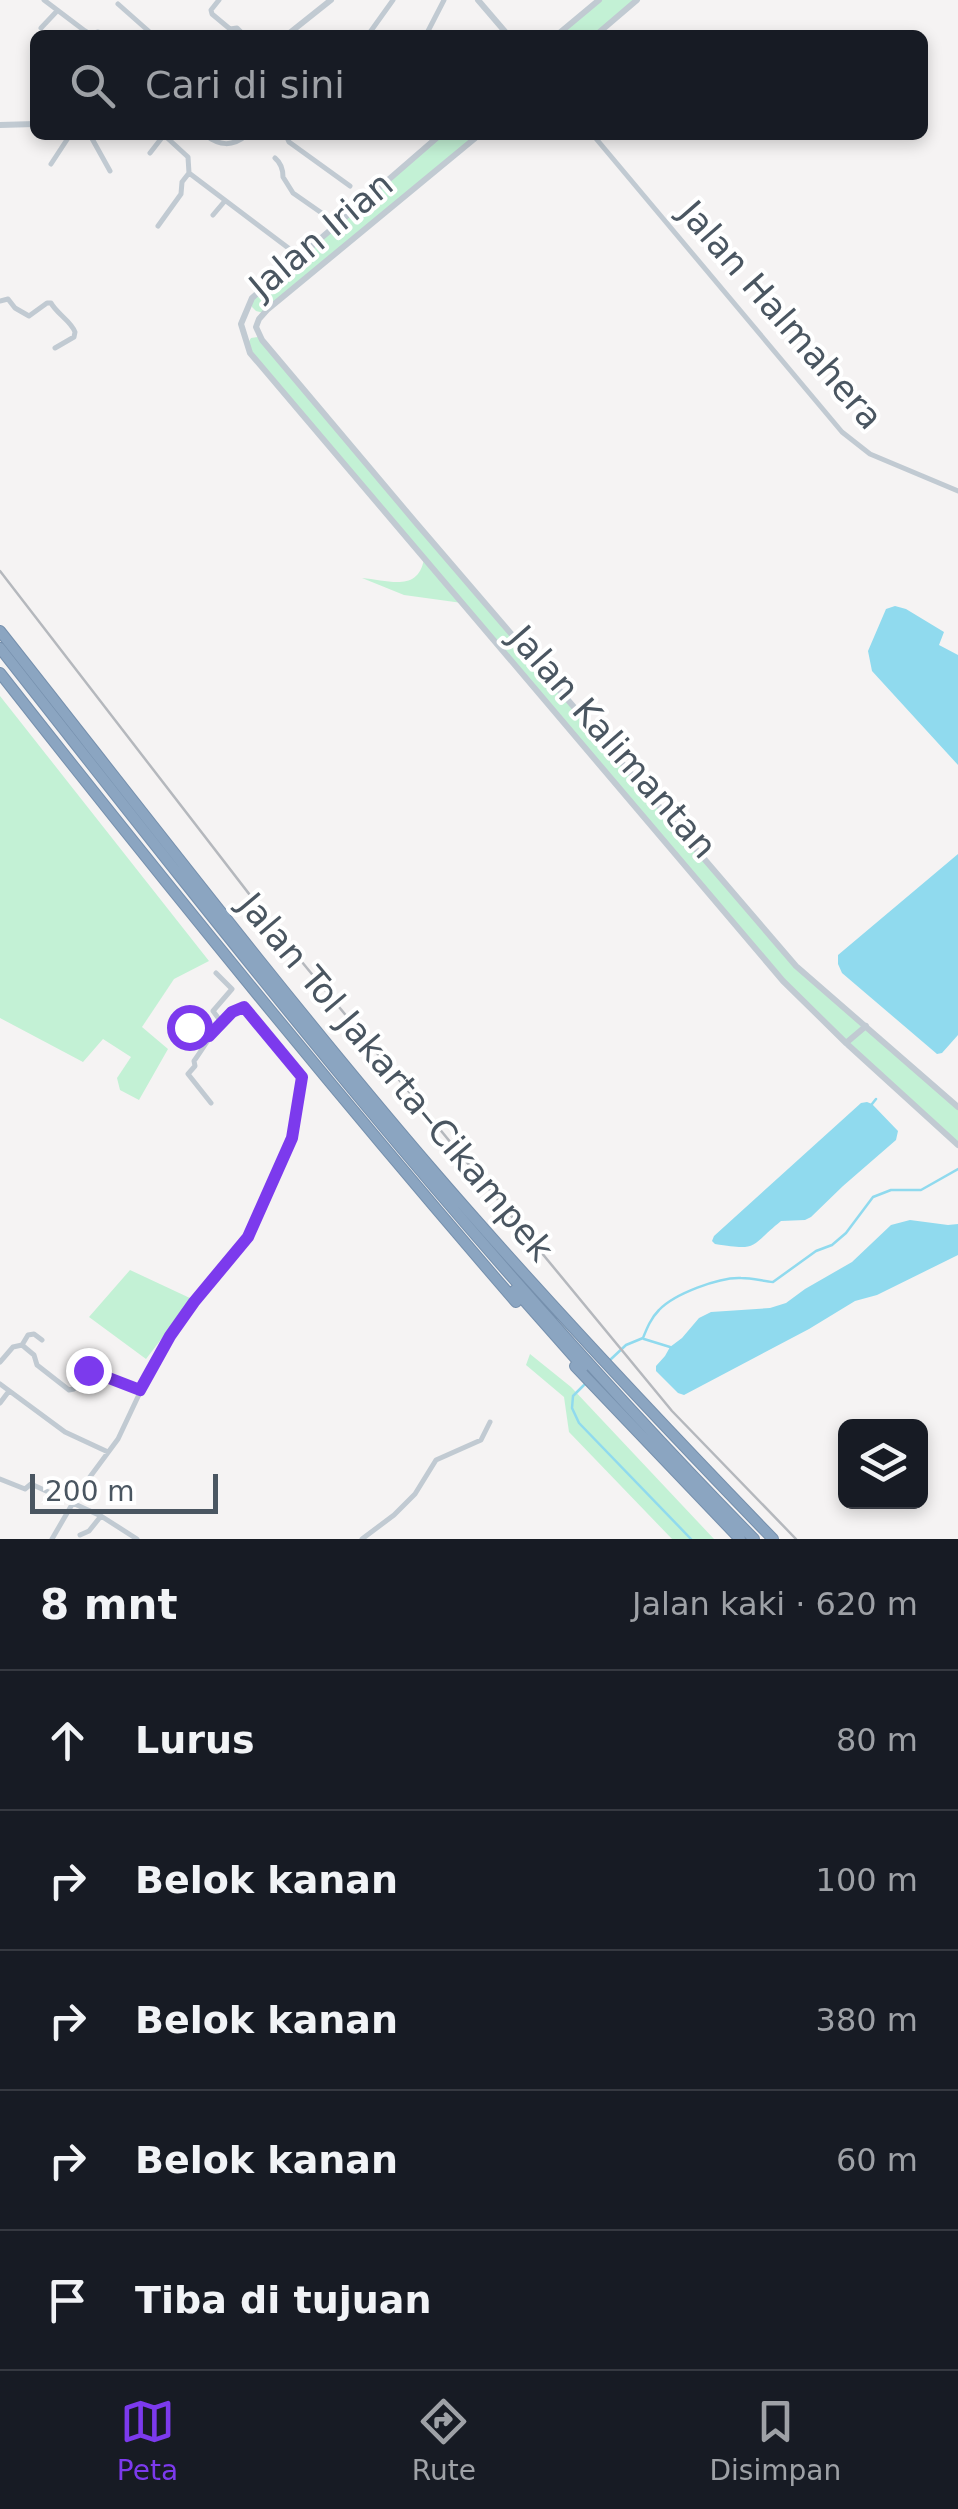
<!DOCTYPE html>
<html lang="id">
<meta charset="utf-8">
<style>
body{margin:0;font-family:"DejaVu Sans",sans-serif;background:#20242c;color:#f1f3f6}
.controls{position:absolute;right:30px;bottom:30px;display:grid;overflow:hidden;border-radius:15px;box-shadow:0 5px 15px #0003}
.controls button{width:90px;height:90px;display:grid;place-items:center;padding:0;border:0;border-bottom:2px solid #363941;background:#171b24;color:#f1f3f6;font:50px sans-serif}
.scale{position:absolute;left:30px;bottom:25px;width:188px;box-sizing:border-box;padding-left:10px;border:5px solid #4a5661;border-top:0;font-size:28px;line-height:35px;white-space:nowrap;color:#4a5661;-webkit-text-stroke:8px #fff;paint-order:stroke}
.stop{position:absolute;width:30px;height:30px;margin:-22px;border:8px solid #7c3aed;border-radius:50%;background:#fff}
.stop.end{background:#7c3aed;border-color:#fff;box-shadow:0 2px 10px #0008}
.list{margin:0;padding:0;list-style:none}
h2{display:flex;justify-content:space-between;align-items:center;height:130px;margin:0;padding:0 40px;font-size:42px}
h2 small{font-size:32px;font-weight:400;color:#9ea1a6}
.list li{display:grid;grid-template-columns:65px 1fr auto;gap:30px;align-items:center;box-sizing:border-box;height:140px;padding:0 40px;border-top:2px solid #363941}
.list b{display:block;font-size:38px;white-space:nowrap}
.list em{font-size:32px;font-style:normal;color:#9ea1a6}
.icon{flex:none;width:55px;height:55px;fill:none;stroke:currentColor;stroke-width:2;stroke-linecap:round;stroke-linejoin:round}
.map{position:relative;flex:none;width:958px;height:1539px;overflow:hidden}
.search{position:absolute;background:#171b24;box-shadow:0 5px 15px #0003;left:30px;right:30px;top:30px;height:110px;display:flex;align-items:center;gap:25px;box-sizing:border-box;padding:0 35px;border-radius:15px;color:#9ea1a6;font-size:38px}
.sheet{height:830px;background:#171b24}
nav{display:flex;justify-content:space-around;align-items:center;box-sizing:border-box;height:140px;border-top:2px solid #363941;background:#171b24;font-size:28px;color:#9ea1a6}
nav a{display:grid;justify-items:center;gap:5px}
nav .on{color:#7c3aed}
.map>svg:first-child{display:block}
.green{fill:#c3f1d5}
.water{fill:#90daee}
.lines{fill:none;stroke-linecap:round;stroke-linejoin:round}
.stream{stroke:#90daee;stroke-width:2.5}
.motorway-casing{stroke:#7690ad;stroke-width:12}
.minor{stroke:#c1cad2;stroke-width:5}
.tertiary{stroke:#c1cad2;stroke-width:6}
.motorway{stroke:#8ba5c1;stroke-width:10}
.rail{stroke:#b5b8bd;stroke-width:2.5}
.route{stroke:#7c3aed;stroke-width:12}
.labels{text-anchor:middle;stroke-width:8;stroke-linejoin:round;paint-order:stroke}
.street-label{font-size:35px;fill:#4a5661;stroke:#fff}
</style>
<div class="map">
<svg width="958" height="1539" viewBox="0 0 958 1539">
<rect width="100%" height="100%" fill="#f5f3f3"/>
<path class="green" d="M599 0H637L597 35H557Z
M440 135H479L264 313 256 311 252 307 251 298Z
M258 337 796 966 958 1107V1145L783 981 462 603 404 595 362 578C388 580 418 593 424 559L250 353 248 343 251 338Z
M0 696 209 961 174 979 142 1027 168 1049 139 1100 120 1090 117 1078 131 1057 103 1039 83 1062 0 1018Z
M130 1270 192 1299 146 1359 89 1317Z
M530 1354 571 1387 714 1539H672L569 1432 564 1397 526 1365Z"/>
<path class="water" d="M895 606 906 609 944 632 939 645 958 655V765L872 671 868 651 886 609Z
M958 854V1035L942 1053 937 1054 842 973 838 964V955Z
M867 1102 872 1104 898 1131 896 1140 843 1186 811 1217 805 1220 781 1221C749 1247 759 1251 715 1244L712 1241 714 1236 861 1103Z
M910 1220 948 1225 958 1224V1255L877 1295 855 1301 809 1329 684 1395 678 1393 656 1371V1366L665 1356 670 1347 682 1338 699 1318 711 1312 770 1308 786 1303 805 1289 852 1262 891 1225Z"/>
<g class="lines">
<path class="stream" d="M872 1104 876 1099
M644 1339 670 1347
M610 1360 626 1345 643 1338C647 1328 651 1318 659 1310 674 1294 719 1277 741 1278 752 1278 763 1281 773 1282L816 1251 832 1245 846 1233 873 1197 891 1190H921L958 1169
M586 1383 573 1396 572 1408 579 1423 691 1539"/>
<g class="motorway-casing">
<path id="motorway" d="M0 631C142 811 281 993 430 1167 540 1295 656 1418 773 1539
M0 648C240 954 481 1261 754 1539
M0 673C167 886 338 1096 516 1302
M515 1290 583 1367
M575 1366 740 1539"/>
</g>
<path class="minor" d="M44 0 85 31 90 34 98 32 103 35
M219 0 211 10 212 14 230 29 237 28 244 35
M118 4 153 35
M41 28 57 11
M368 35 393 0
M426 35 444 0
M90 135 110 171
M164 135 188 157 189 173 299 256
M205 135C220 146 232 147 247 135
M286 135 289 142 350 186
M593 135 842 432 870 454 958 491
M150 153 164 135
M275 158C281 163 283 169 283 177L293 193 336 223
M51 164 70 135
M213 215 224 202
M158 226 181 194 182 182 189 173
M0 301 8 299 15 308 29 316 47 303H51C57 314 71 321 75 332L74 337 55 348
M216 973 232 989 213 1011 222 1023
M189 1027 202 1037 209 1036
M185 1047 197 1034
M22 1345 28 1335 34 1334 42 1340
M0 1362 13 1347 22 1345 34 1355 37 1365 69 1390 74 1389 89 1370 140 1390
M0 1384 65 1432 108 1452
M0 1403 9 1391
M0 1479 25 1489 31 1484 101 1516 137 1539
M80 1535 89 1531 101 1516
M52 1539 81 1489 118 1439 160 1350 194 1302 248 1237 292 1138 302 1077 244 1007C219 1016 209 1041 194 1061L195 1066 188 1074 211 1103
M362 1539 394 1515 415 1494 436 1460 481 1440 490 1422"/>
<path class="tertiary" d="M478 0 508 35
M287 35 331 0
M557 35 599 0
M596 35 637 0
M0 125 35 124
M440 135 252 298 241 324 250 353 783 981 846 1043 958 1145
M479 135 267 310 259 319 256 327 262 340 417 524 796 966 958 1107
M846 1043 866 1026"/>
<use href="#motorway" class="motorway"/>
<path class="rail" d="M0 571 297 956 672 1411 796 1539"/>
</g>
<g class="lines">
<path class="route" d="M88 1370 140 1390 170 1336 194 1302 248 1237 292 1138 302 1077 244 1007 232 1012 209 1036 202 1037 189 1027"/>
</g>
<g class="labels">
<g class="street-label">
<text transform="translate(321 235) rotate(-40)" y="12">Jalan Irian</text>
<text transform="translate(781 315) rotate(49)" y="12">Jalan Halmahera</text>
<text transform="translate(613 742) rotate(49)" y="12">Jalan Kalimantan</text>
<text transform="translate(396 1077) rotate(50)" y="12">Jalan Tol Jakarta–Cikampek</text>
</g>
</g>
</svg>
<div class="controls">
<button><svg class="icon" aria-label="layers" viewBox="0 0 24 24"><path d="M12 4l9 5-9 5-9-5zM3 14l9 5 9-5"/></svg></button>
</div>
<div class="scale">200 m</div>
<div class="stop" style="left:189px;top:1027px"></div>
<div class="stop end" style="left:88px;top:1370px"></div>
<div class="search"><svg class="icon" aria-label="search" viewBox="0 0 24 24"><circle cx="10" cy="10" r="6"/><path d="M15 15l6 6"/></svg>Cari di sini</div>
</div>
<section class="sheet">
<h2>8 mnt<small>Jalan kaki · 620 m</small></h2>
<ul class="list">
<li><svg class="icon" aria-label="ahead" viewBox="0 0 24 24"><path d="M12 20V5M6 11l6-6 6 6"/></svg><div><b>Lurus</b></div><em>80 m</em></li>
<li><svg class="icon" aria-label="right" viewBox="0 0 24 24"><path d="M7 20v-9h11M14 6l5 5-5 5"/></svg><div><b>Belok kanan</b></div><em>100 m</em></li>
<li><svg class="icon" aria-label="right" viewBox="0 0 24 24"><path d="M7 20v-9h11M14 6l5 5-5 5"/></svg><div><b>Belok kanan</b></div><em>380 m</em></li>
<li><svg class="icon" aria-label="right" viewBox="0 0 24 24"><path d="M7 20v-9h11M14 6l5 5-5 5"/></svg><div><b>Belok kanan</b></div><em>60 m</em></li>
<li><svg class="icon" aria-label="arrive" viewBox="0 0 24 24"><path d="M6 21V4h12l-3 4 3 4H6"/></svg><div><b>Tiba di tujuan</b></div></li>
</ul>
</section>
<nav>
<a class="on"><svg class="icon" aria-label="map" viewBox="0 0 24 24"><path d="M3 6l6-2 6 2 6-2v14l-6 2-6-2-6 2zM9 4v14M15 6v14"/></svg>Peta</a>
<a><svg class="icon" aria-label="directions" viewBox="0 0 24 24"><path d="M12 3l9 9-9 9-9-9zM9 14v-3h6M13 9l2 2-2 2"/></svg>Rute</a>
<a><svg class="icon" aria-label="saved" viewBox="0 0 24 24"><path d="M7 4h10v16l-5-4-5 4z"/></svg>Disimpan</a>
</nav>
